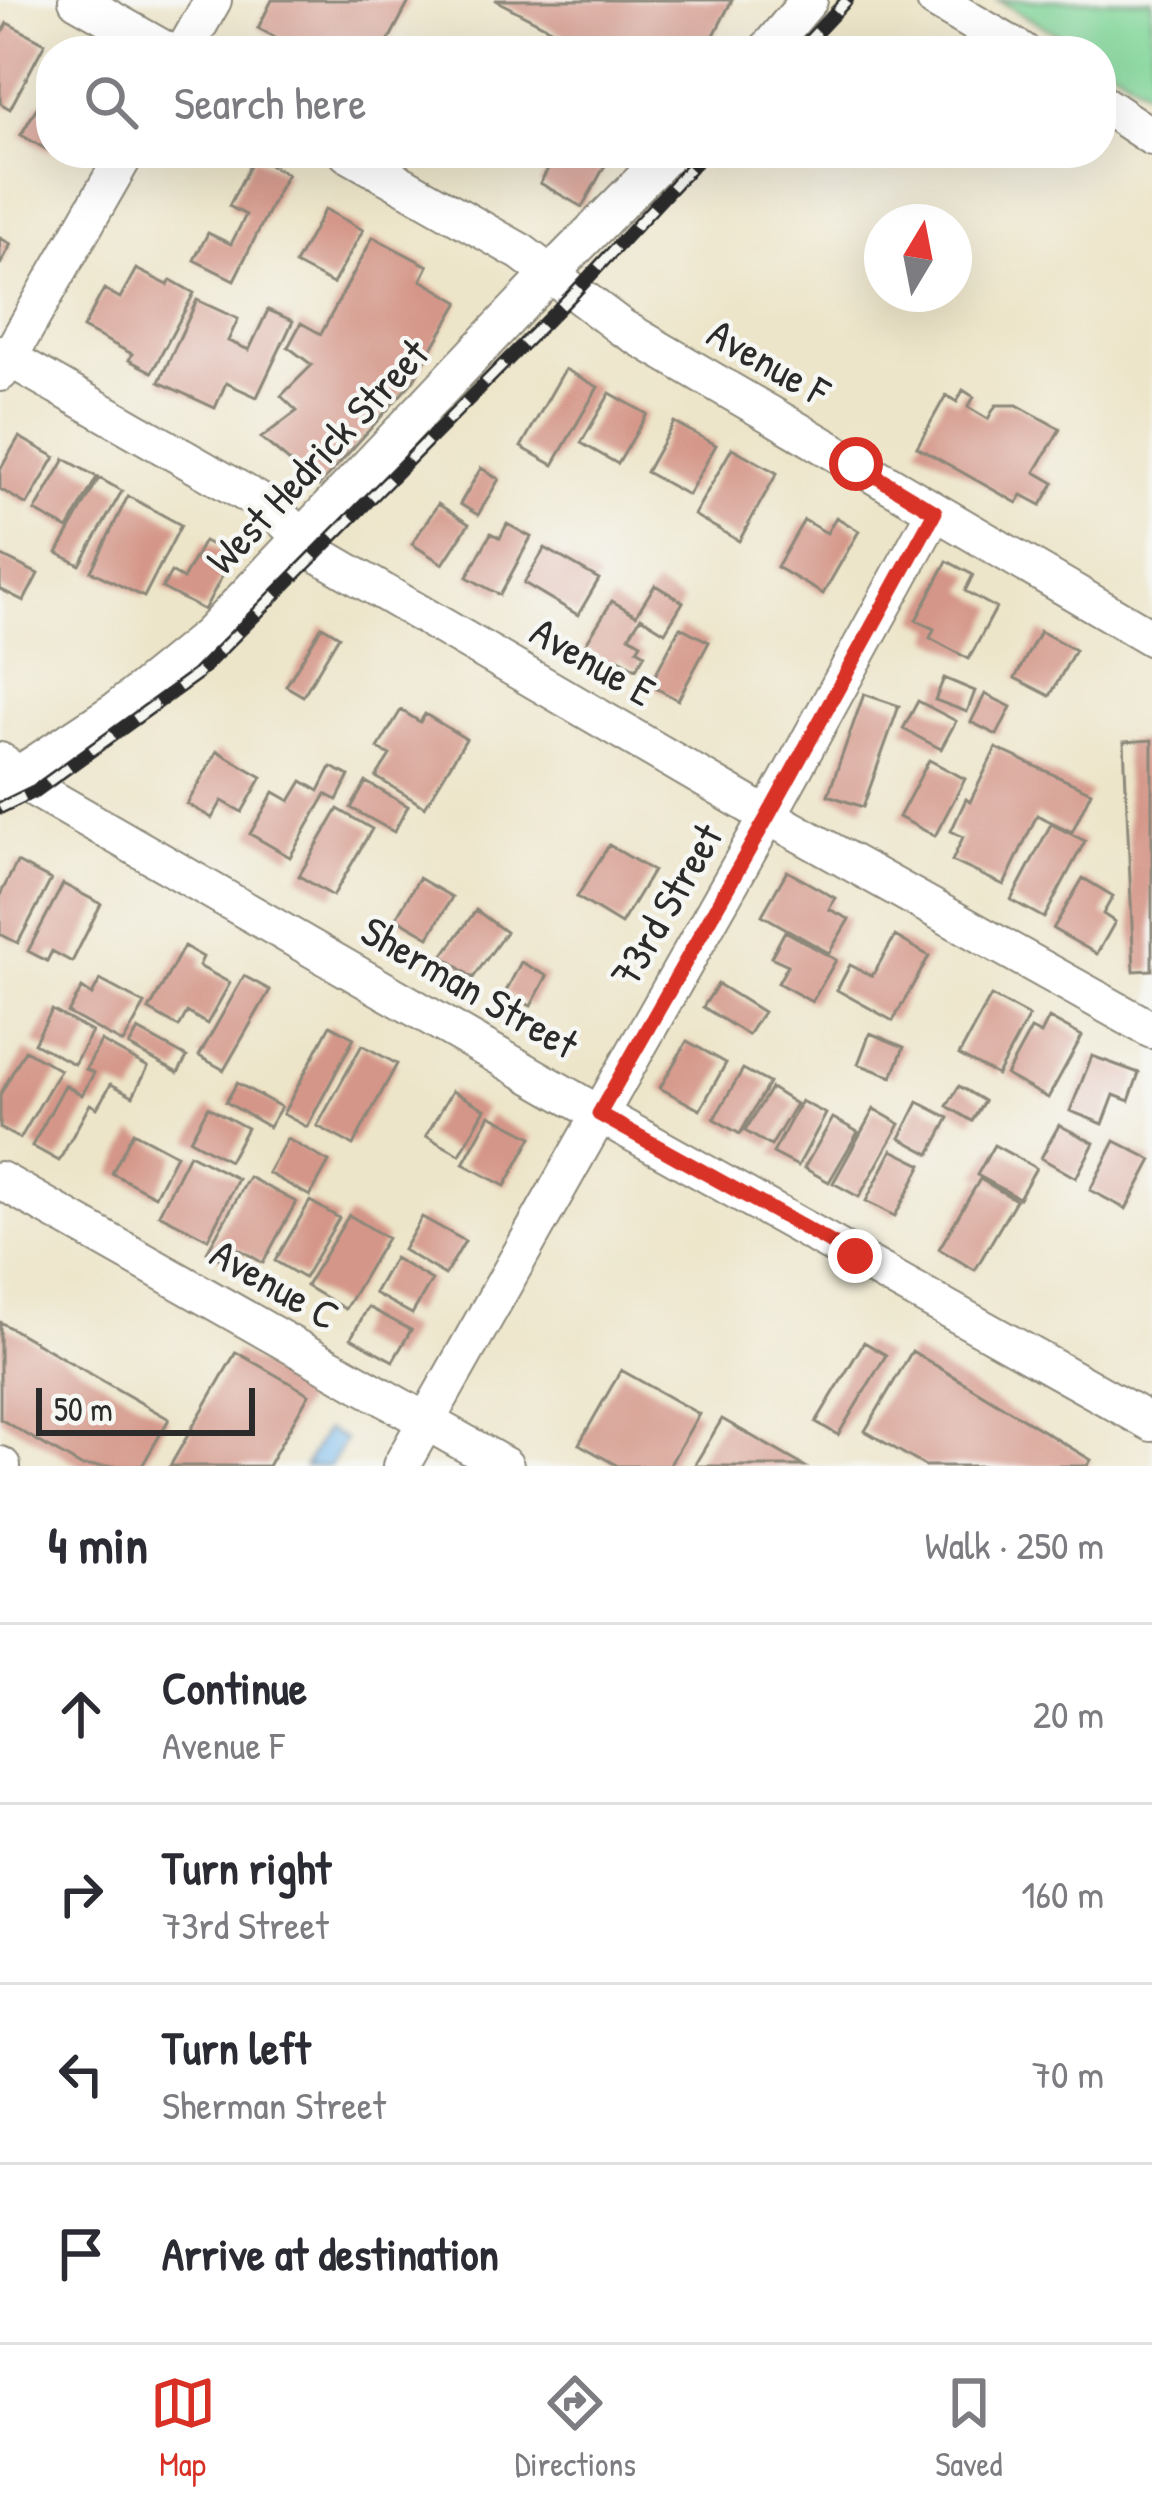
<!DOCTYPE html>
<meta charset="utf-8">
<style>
body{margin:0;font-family:"Patrick Hand",sans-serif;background:#f2f2f3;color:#2b2b33}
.compass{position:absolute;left:864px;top:204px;width:108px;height:108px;border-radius:50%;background:#fff;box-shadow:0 12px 48px #0002;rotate:10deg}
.scale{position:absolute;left:36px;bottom:30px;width:219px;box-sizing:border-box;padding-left:12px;border:6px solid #2b2b2b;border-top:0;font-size:33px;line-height:42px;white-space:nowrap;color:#2b2b2b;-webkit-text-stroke:9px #f6f6f2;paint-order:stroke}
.stop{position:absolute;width:36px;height:36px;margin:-27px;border:9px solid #d93025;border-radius:50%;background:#fff}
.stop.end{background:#d93025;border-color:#fff;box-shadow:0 3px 12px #0008}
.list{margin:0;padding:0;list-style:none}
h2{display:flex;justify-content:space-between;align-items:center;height:156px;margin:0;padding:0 48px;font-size:51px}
h2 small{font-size:39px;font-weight:400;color:#7c7c81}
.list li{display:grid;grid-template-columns:78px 1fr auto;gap:36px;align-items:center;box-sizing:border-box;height:180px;padding:0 48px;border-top:3px solid #e1e1e2}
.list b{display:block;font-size:45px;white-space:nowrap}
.list p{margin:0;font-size:39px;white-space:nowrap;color:#7c7c81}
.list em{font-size:39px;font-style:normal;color:#7c7c81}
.icon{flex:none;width:66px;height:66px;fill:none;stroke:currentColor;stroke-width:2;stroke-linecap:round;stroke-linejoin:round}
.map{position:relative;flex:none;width:1152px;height:1466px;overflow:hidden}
.search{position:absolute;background:#fff;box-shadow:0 12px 48px #0002;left:36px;right:36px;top:36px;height:132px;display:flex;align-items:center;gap:30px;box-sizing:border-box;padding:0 42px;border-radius:48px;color:#7c7c81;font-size:45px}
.sheet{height:876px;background:#fff}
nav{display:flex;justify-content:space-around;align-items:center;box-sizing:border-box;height:168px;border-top:3px solid #e1e1e2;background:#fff;font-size:33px;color:#7c7c81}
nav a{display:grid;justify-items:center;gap:6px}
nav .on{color:#d93025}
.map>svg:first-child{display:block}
.green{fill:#81d699;stroke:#568062;stroke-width:3}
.water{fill:#78bbee;stroke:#52738c;stroke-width:3}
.building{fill:#d49688}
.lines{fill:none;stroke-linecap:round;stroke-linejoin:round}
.minor-casing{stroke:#8c887a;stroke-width:40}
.minor{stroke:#fff;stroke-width:36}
.rail-casing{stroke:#2b2b2b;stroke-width:14}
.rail{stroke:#f6f6f2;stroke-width:9;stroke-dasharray:27;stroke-linecap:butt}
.route{stroke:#d93025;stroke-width:15}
.labels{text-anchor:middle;stroke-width:9;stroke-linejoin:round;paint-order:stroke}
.street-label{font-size:42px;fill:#2b2b2b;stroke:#f6f6f2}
</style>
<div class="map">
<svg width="1152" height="1466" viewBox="0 0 1152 1466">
<rect width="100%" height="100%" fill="#f6f6f2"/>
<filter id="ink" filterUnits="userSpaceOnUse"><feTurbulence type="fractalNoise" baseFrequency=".00833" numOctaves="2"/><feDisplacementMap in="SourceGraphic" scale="24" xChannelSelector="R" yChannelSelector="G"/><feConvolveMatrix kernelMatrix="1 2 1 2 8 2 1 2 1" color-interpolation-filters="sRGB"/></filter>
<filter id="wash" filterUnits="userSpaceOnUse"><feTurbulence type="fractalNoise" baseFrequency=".004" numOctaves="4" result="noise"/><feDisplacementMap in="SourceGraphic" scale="48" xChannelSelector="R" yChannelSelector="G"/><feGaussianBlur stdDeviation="2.7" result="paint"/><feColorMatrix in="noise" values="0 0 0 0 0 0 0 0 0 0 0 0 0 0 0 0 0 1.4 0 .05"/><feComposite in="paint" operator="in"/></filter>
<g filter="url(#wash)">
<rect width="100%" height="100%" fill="#ede5c9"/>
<path class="green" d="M998 0H1152V95L1101 60V51H1087Z"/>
<path class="water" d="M326 1429 345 1440 330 1466H305Z"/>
<g id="blocks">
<path class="building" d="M272 0H410L383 51H302L258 28Z
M495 0H732L706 51H593Z
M7 23 45 43 10 109 0 103V37Z
M40 102 51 108V152L21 135Z
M557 153H612L582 207 540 183Z
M254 157 287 174 234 280 194 260 208 233 231 244 246 215 229 206Z
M325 209 363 230 333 284 295 264Z
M373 237 428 266 421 280 459 302 413 381 319 486 261 438 297 411 281 396 312 365 288 347 301 323 321 334Z
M0 238 11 244 0 265Z
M136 269 168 285 171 280 194 293 152 372 129 360 132 354 83 328 104 289 120 298Z
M197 300 238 319 228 341 249 350 268 310 293 321 257 397 226 383 215 408 159 382Z
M565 369 598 387 553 465 521 447Z
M963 390 974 397 968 407 988 419 996 405H1017L1060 429 1035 472 1054 483 1041 505 1022 495 1017 503 917 447 946 395 957 402Z
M610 393 647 414 618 464 581 443Z
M674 422 716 445 688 495 646 472Z
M19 437 55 457 27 505 0 489V470Z
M732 448 777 473 739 541 694 515Z
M65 459 97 477 68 529 35 511Z
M481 468 499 479 478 515 460 504Z
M99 478 122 491 80 565 57 553Z
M128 496 181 525 144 597 91 571Z
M438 504 469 524 443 564 412 544Z
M836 517 859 531 823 594 777 567 804 520 827 533Z
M507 524 531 537 500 595 467 577 491 533 500 538Z
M204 541 233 556 204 610 162 588 171 572 183 579Z
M545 548 599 579 578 615 524 583Z
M0 555 38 574 24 601 0 589Z
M947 561 973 575 965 591 996 608 969 659 930 638 934 629 916 620Z
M655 585 683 602 665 632 641 617 629 636 641 643 637 649 645 654 636 669 618 658 613 666 583 648 612 601 636 615Z
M322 626 339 636 303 696 286 686Z
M680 627 709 642 678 700 650 685Z
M1040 631 1075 650 1050 696 1015 678Z
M944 678 975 691 967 712 935 700Z
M864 694 899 706 863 807 828 795Z
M985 694 1011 707 997 735 971 722Z
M918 701 956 721 941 749 903 729Z
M401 710 420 722 425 714 466 739 425 807 376 777 390 755 378 748Z
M1152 740V970L1134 971 1124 742Z
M996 748 1091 792 1072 832 1037 815 1004 885 952 861 963 837 951 831 966 799 970 802Z
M217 751 262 777 242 812 222 801 212 818 187 804Z
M929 760 965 779 935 836 899 817Z
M331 767 349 776 337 800 326 794 290 857 250 834 274 792 290 801 302 781 319 791Z
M366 782 408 806 394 832 351 808Z
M338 809 372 829 333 896 299 876Z
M1051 824 1085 841 1044 918 1011 900Z
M609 845 653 871 621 924 577 897Z
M17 862 51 880 18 943 0 934V895Z
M787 871 835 898 829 909 849 919 829 953 762 915Z
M419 878 452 897 429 937 396 918Z
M1083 878 1113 896 1103 914 1115 922 1097 954 1053 929Z
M63 884 101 904 72 962 52 951 47 961 28 951Z
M476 910 506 932 473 978 443 956Z
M785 931 836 960 812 1002 778 983 788 965 771 957Z
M895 936 929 956 893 1021 837 990 850 965 872 976Z
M184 946 203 957 199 966 230 983 207 1024 187 1012 179 1027 149 1010Z
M521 962 547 976 531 1006 505 993Z
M244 976 270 990 224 1070 199 1056Z
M100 980 145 1004 123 1043 68 1013 82 988 92 995Z
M718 984 763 1012 748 1035 703 1007Z
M991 996 1029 1016 997 1075 959 1055Z
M52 1010 92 1032 74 1064 34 1043Z
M1049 1018 1082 1036 1048 1098 1006 1075 1031 1029 1041 1034Z
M330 1025 354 1038 307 1127 283 1114Z
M138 1030 187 1057 178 1073 129 1046Z
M870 1033 904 1047 892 1077 858 1064Z
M101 1041 148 1067 133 1096 111 1084 97 1108 90 1104 59 1161 32 1146 65 1085 82 1095 94 1073 86 1069Z
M687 1041 726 1063 700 1110 660 1088Z
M362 1045 397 1064 353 1145 317 1126Z
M25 1050 60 1070 20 1139 0 1128V1095Z
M1092 1056 1139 1073 1129 1101 1114 1095 1103 1124 1070 1111Z
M743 1069 769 1083 740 1134 714 1119Z
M237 1083 281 1107 269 1127 226 1102Z
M959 1086 984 1101 972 1121 947 1106Z
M771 1088 796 1104 771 1146 745 1131Z
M452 1091 485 1109 460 1155 426 1136Z
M801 1101 826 1114 798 1166 773 1153Z
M918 1102 949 1118 930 1154 900 1138Z
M208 1107 247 1128 229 1161 190 1140Z
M874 1109 900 1124 859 1197 833 1183Z
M490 1115 532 1137 505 1186 463 1164Z
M833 1118 858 1132 829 1182 804 1168Z
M1059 1125 1094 1143 1076 1178 1041 1158Z
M133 1132 176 1155 155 1196 112 1173Z
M287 1139 329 1162 310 1196 268 1173Z
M1115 1141 1152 1160 1126 1209 1090 1190Z
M994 1145 1036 1168 1019 1198 977 1175Z
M892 1150 922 1165 895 1216 866 1201Z
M189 1154 238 1179 208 1239 159 1214Z
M249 1177 296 1202 263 1263 232 1245 224 1261 207 1252Z
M980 1179 1016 1200 975 1270 939 1249Z
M310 1201 339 1218 304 1278 275 1261Z
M349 1215 387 1238 345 1309 306 1286Z
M422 1217 465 1241 445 1275 403 1250Z
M394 1258 432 1280 412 1314 374 1293Z
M368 1307 411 1330 393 1361 351 1338Z
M0 1322 169 1419 142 1466H81L0 1419Z
M864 1342 886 1355 838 1435 816 1422Z
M912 1351 1091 1460 1087 1466H925L865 1431Z
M236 1352 309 1394 268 1466H170Z
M621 1370 699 1414 669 1466H618L579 1444Z
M722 1419 804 1466H694Z"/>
</g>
</g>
<g filter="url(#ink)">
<use href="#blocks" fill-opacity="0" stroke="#8c887a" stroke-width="3"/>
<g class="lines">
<g class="minor-casing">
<path id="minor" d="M77 0 167 51
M935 0 1022 51
M184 51 213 0
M766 51 809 0
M1101 103 1152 137
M347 153 521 252 621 327 1152 638
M0 353 271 508 318 554 768 816 1152 1030
M0 373 126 153
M0 761 37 790 599 1114 1152 1423
M0 784 18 775 118 709 208 636 550 274 669 153
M0 1180 505 1466
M0 1465 2 1466
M401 1466 768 816 935 511"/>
</g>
<use href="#minor" class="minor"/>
<g class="rail-casing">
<path id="rail" d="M799 51 847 0
M0 808 37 790 196 675 575 292 704 153"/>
</g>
<use href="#rail" class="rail"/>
</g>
</g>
<g class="lines" filter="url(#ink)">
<path class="route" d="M855 1256 599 1114 768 816 935 512 856 464"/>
</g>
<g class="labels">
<g class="street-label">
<text transform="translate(769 362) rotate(30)" y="15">Avenue F</text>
<text transform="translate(317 456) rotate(-47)" y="15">West Hedrick Street</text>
<text transform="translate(593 661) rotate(30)" y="15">Avenue E</text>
<text transform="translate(666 905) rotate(-60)" y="15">73rd Street</text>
<text transform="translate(470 987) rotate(30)" y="15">Sherman Street</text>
<text transform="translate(275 1284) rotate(30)" y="15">Avenue C</text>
</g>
</g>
</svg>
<svg class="compass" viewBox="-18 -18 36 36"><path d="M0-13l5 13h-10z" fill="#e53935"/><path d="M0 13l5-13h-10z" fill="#7c7c81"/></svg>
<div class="scale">50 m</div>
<div class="stop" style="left:856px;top:464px"></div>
<div class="stop end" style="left:855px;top:1256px"></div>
<div class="search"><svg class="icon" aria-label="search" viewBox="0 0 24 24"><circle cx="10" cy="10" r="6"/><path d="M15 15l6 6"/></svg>Search here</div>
</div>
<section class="sheet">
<h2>4 min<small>Walk · 250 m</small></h2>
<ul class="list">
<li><svg class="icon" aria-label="ahead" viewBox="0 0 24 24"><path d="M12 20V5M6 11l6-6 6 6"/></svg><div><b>Continue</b><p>Avenue F</p></div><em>20 m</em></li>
<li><svg class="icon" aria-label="right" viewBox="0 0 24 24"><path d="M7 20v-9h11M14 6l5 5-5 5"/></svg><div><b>Turn right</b><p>73rd Street</p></div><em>160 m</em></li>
<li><svg class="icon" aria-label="left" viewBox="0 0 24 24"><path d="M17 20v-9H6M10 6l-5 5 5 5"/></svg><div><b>Turn left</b><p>Sherman Street</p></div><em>70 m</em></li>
<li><svg class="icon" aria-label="arrive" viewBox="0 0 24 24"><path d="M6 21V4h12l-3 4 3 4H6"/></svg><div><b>Arrive at destination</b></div></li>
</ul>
</section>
<nav>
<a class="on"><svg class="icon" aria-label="map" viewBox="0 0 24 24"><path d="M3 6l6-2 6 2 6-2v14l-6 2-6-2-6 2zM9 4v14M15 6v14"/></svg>Map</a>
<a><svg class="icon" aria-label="directions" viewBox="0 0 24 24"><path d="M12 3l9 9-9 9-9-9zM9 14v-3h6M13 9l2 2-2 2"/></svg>Directions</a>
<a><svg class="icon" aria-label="saved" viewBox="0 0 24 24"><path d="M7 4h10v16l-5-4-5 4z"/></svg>Saved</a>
</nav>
